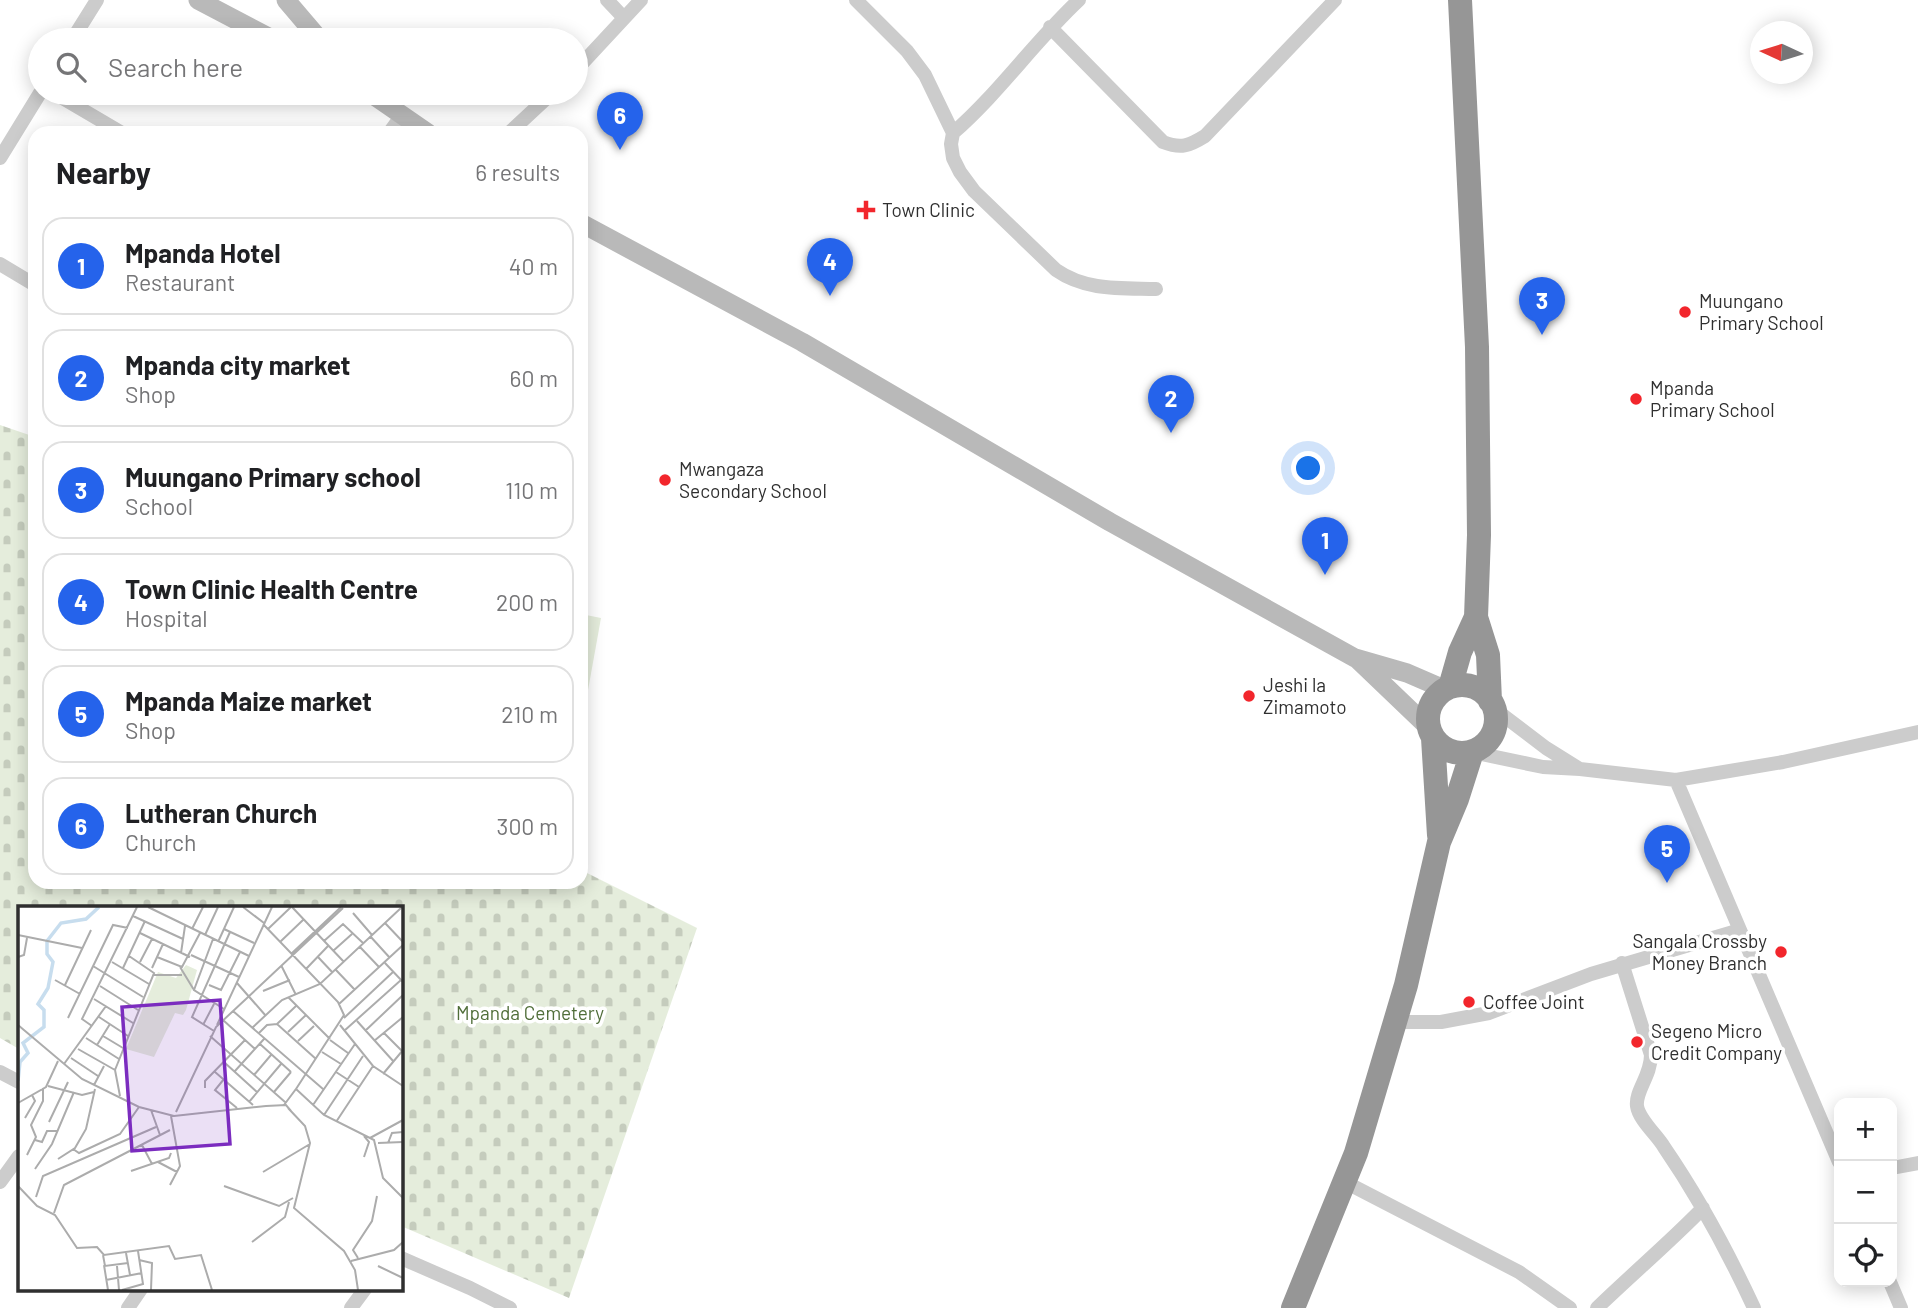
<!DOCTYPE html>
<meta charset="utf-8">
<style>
body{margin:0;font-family:Barlow,sans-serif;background:#f2f2f2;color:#202124}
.controls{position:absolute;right:21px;bottom:21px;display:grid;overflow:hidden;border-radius:14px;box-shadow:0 4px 18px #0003}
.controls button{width:63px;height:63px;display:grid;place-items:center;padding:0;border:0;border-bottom:2px solid #e0e0e0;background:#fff;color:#202124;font:35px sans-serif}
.compass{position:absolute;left:1750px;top:21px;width:63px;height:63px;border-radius:50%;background:#fff;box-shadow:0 4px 18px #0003;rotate:274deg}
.you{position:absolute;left:1309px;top:469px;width:24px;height:24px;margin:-18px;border:5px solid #fff;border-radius:50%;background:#1a73e8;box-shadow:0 0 0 10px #1a73e833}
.badge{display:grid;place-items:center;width:46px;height:46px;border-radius:50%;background:#2563eb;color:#fff;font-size:23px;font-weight:700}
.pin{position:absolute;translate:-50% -58px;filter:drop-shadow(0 2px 4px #0008)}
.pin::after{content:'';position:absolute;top:37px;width:24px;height:21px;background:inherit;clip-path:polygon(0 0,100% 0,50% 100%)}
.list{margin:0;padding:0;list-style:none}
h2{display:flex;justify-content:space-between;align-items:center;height:91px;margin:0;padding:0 28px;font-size:30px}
h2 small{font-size:23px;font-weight:400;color:#757577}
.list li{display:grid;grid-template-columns:46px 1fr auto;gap:21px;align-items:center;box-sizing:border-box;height:98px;margin:0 14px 14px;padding:0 14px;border:2px solid #e0e0e0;border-radius:21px}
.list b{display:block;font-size:26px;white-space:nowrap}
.list p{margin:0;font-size:23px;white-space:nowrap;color:#757577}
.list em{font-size:23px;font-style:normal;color:#757577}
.icon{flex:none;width:38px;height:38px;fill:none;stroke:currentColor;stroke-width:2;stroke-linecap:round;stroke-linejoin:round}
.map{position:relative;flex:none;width:1918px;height:1308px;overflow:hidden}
.search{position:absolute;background:#fff;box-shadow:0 4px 18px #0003;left:28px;top:28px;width:560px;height:77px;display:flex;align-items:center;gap:18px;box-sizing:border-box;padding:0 24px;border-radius:38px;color:#757577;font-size:26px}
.panel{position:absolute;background:#fff;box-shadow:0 4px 18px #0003;left:28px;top:126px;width:560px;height:763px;border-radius:21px}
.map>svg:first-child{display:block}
.grass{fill:#e5eddc}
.cemetery{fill:url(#cemetery-stones)}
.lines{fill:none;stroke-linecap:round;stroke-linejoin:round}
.street{stroke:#ccc;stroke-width:14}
.secondary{stroke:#b9b9b9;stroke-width:19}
.highway{stroke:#969696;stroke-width:24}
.poi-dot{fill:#f2262c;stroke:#fff;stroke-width:2.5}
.labels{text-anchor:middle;stroke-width:7;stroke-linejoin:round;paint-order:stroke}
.poi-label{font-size:19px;fill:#2f2f2f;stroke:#fff;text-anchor:start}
.park-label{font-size:19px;fill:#506e39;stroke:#fff}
.inset-river{fill:none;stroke:#c7ddee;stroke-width:3.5}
.inset-road{fill:none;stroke:#acacac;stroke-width:2}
.view{fill:#7b2cbf;fill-opacity:0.15;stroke:#7b2cbf;stroke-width:3.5}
.inset-edge{fill:none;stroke:#2f2f2f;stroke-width:3.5}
</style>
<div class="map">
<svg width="1918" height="1308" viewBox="0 0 1918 1308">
<defs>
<pattern id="cemetery-stones" width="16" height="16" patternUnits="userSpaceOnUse" patternTransform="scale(1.75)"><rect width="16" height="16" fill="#e5eddc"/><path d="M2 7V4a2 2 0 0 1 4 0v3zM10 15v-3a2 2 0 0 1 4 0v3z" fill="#c5ccbd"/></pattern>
</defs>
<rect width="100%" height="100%" fill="#fff"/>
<path class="grass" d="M581 614 601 618 581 729Z"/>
<path class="cemetery" d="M0 425 35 437V882H581V870L697 928 569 1298 401 1226V907H19V1049L0 1038Z"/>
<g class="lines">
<path class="street" d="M607 0 624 18
M856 0 907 51 925 75 953 133 951 144 953 158 960 172 974 191 1056 270C1086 291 1121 288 1156 289
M1050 27 1163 142C1181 149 1189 146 1205 136L1335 0
M72 40 97 0
M576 70 641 0
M54 93 122 133
M389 133 402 115
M509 133 552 93
M953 133C999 93 1034 42 1079 0
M0 158 40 93
M0 264 35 285
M1496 710 1546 748 1578 768
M1472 752 1543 767 1580 769 1676 780 1783 762 1918 732
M1676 780 1839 1162
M1622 963 1651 1055C1651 1076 1635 1091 1637 1106 1639 1120 1657 1135 1664 1147 1699 1198 1728 1252 1754 1308
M1396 1022H1441L1489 1013 1591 974 1740 930
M0 1072 19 1082
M1892 1168 1918 1163
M0 1182 19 1156
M1345 1182 1519 1272 1570 1308
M401 1258 470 1288 510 1308
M1890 1282 1901 1308
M128 1308 141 1289
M351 1308 365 1289
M1597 1308C1632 1274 1669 1243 1703 1208"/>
<path class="secondary" d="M198 0 274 40
M286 0 320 40
M370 93 428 133
M581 223 802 342 1110 522 1355 658 1407 673 1444 689
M1358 660 1428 727"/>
<path class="highway" d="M1460 0 1477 347 1479 535 1476 617 1488 655 1490 701
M1428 719a34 34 0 1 1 68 0a34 34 0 1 1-68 0Z
M1450 687 1460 652 1476 617
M1433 738 1439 835
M1293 1308 1356 1153 1406 985 1439 842 1457 799 1472 752"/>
</g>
<g class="poi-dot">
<path d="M862.5 199.5h7v7h7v7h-7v7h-7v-7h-7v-7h7z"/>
<circle cx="1685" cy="312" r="7"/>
<circle cx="1636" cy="399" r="7"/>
<circle cx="665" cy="480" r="7"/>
<circle cx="1249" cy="696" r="7"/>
<circle cx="1781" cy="952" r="7"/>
<circle cx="1469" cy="1002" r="7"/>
<circle cx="1637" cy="1042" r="7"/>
</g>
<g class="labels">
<g class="poi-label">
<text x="882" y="217">Town Clinic</text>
<text x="1699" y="308">Muungano<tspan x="1699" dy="22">Primary School</tspan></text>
<text x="1650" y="395">Mpanda<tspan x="1650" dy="22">Primary School</tspan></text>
<text x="679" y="476">Mwangaza<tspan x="679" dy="22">Secondary School</tspan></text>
<text x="1263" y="692">Jeshi la<tspan x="1263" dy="22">Zimamoto</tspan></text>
<text x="1767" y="948" text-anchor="end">Sangala Crossby<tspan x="1767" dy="22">Money Branch</tspan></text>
<text x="1483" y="1009">Coffee Joint</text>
<text x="1651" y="1038">Segeno Micro<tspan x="1651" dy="22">Credit Company</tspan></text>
</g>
<g class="park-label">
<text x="530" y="1020">Mpanda Cemetery</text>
</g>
</g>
<g transform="translate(18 906)">
<rect width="385" height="385" fill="#fff"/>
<path d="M168 59 179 64 168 104 165 109 157 107 136 151 108 143 140 66 158 72Z" fill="#e5eddc"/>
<path class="inset-river" d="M0 175 2 156 10 147 5 137 26 121V104L20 98 30 82 35 56 29 48V35L43 17 68 13 81 1"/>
<path class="inset-road" d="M130 1 231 50M225 1 246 17M274 1 326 56M335 7 354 29M115 10 165 33M367 17 385 36M245 18 320 96 326 109 278 183M174 23 185 1M206 23 236 37M250 23 273 1M122 27 172 51M0 29 64 42M187 29 200 1M352 30 372 52M195 33 176 84 206 103M306 35 325 18 345 37M200 36 216 1M262 36 285 14M342 41 361 61M315 45 334 28M163 47 167 20M273 48 323 1M173 49 221 71M0 51 6 49 9 32M139 51 164 61 182 27M300 51 315 67M94 56 131 78M122 56 134 33M367 57 385 76M263 59 278 89M75 60 125 91M162 61 176 84M105 62 127 15M134 62 145 38M288 63 310 40M318 64 337 84M136 69H164M37 74 62 88M219 77 248 110M47 79 73 24M191 79 203 84 222 46M82 80 120 104M245 85 272 74M271 92 312 133M76 93 115 117M321 98 385 39M215 105 305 183M81 111 110 130M50 112 95 19 110 22M326 112 375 66M205 114 237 143M339 115 376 156M259 118 278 100M0 119 64 173 121 201 156 210 248 200 268 199 273 205M185 119 196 98M199 119 254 1M322 119 355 160 385 180M74 120 64 113 119 1M234 122 264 94 302 78 384 1M196 125 174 111 212 26M326 125 383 74M347 125 385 89M270 126 288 109M241 127 249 119 259 118 298 153M366 127 384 145M85 130 105 142M192 130 267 196M68 132 101 153M312 134 330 147M280 135 296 120M356 135 385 111M242 138 273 166M79 139 92 118M60 143 97 164M304 146 323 158M53 152 80 170M207 157 239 186M46 158 88 100M217 165 246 133M197 166 235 199M318 166 341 181M365 168 385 144M236 169 253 149M206 173 197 184 219 202M76 179 86 160M30 180 64 189 76 186M187 182V175L227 134M256 186 273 166M102 190 97 164 136 67 111 50M231 196 263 158M0 197 28 181 40 155M266 199 278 183 306 209 356 234 365 272 385 292M295 199 337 138M270 202 287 220 292 237 276 302 326 345 337 364 340 384M133 204 142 229M158 206 198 121 325 2M306 209 345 150M7 212 17 195 14 189M31 216 50 176M318 216 355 160M352 232 385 214M17 234 24 236 29 225H40M360 237 385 236M370 237 374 227 385 226M124 239 134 258M55 243 61 247 102 228 121 201M9 249 18 231 13 219 25 195V182M346 251 351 236 346 230M40 253 57 242 68 223 77 183M140 256 159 266M17 263 34 238 56 186M113 265 151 252 153 247M245 266 292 238M152 279 162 260 153 210M0 280 19 300 37 309 59 342 79 341 86 349 151 340 157 353 183 349 194 384M206 280 261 300 275 292M18 291 25 270 138 221M36 307 46 279 152 224M234 336 267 311 271 296M108 347 112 369M85 349 87 360 110 357M340 352 335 344 354 315 359 290M121 354 134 357 133 384M333 355 376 344 385 336M86 359 90 384M99 360 101 384M360 360 385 372M88 374 124 367M104 384 125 378 120 345"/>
<path class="view" d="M202 94 212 238 114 245 104 101Z"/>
<rect width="385" height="385" class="inset-edge"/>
</g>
</svg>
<div class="controls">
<button>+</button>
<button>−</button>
<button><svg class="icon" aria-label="locate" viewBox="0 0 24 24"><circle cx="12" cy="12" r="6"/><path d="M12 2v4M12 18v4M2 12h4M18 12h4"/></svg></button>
</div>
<svg class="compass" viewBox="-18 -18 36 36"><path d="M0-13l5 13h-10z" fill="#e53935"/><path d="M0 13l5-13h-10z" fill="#757577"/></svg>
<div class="you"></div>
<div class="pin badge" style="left:1325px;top:575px">1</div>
<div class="pin badge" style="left:1171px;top:433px">2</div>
<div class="pin badge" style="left:1542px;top:335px">3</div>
<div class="pin badge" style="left:830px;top:296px">4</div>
<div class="pin badge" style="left:1667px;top:883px">5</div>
<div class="pin badge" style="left:620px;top:150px">6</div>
<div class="search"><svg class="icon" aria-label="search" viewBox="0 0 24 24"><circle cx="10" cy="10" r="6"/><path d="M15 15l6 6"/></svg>Search here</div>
<section class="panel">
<h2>Nearby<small>6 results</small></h2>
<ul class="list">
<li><span class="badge">1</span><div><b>Mpanda Hotel</b><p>Restaurant</p></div><em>40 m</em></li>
<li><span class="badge">2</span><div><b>Mpanda city market</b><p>Shop</p></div><em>60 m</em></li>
<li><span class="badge">3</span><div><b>Muungano Primary school</b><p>School</p></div><em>110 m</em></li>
<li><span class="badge">4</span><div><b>Town Clinic Health Centre</b><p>Hospital</p></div><em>200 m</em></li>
<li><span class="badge">5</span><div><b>Mpanda Maize market</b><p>Shop</p></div><em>210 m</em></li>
<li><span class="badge">6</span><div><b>Lutheran Church</b><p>Church</p></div><em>300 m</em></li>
</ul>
</section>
</div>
